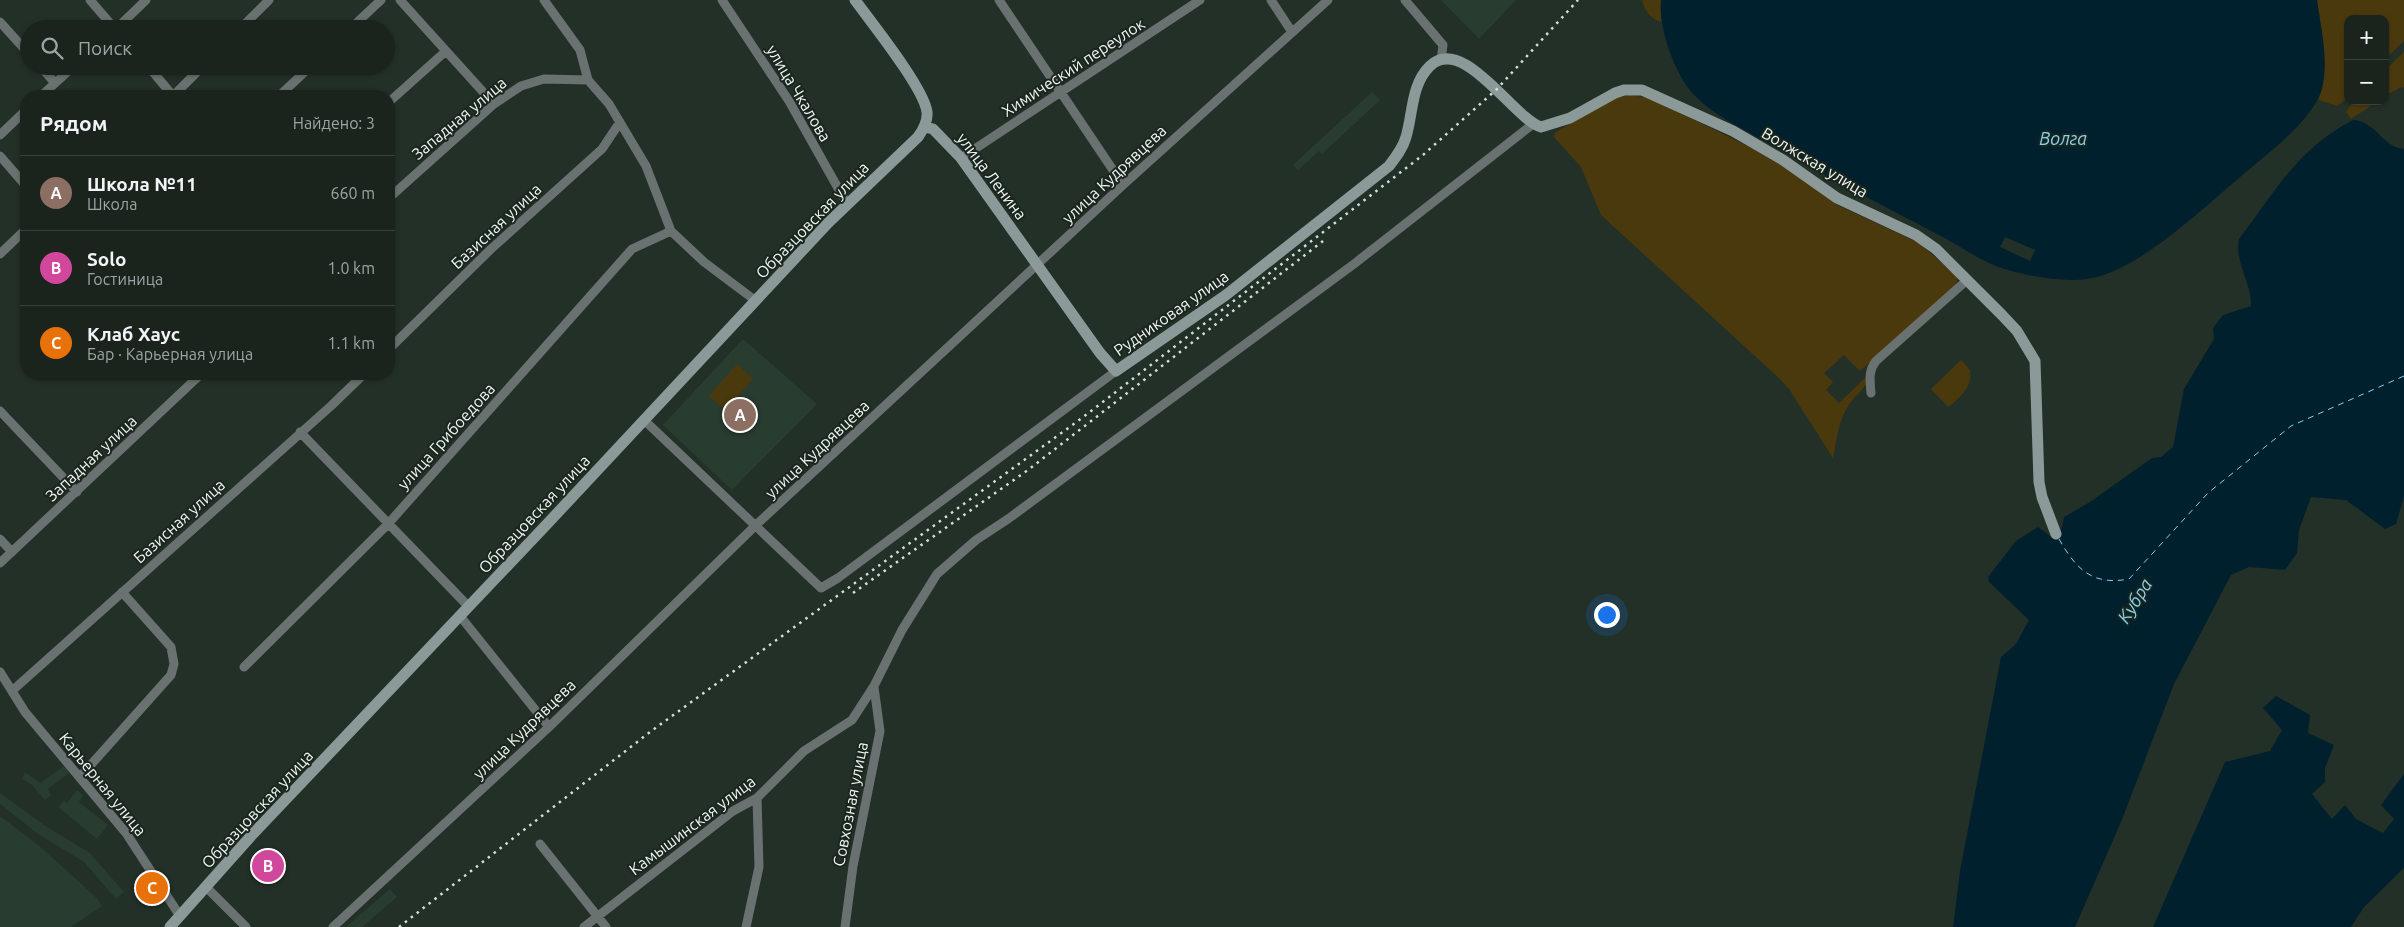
<!DOCTYPE html>
<html lang="ru">
<meta charset="utf-8">
<style>
body{margin:0;font-family:Ubuntu,sans-serif;background:#27302a;color:#f1f3f6}
.controls{position:absolute;right:15px;top:15px;display:grid;overflow:hidden;border-radius:10px;box-shadow:0 1px 4px #0004}
.controls button{width:45px;height:45px;display:grid;place-items:center;padding:0;border:0;border-bottom:1px solid #38413b;background:#1a241d;color:#f1f3f6;font:25px sans-serif}
.you{position:absolute;left:1606px;top:614px;width:18px;height:18px;margin:-12px;border:4px solid #fff;border-radius:50%;background:#1a73e8;box-shadow:0 0 0 8px #1a73e833}
.badge{display:grid;place-items:center;width:32px;height:32px;border-radius:50%;background:#d93025;color:#fff;font-size:16px;font-weight:700}
.pin{position:absolute;translate:-50% -50%;border:2px solid #fff;box-shadow:0 1px 5px #0006}
.list{margin:0;padding:0;list-style:none}
h2{display:flex;justify-content:space-between;align-items:center;height:65px;margin:0;padding:0 20px;font-size:21px}
h2 small{font-size:16px;font-weight:400;color:#9fa4a4}
.list li{display:grid;grid-template-columns:32px 1fr auto;gap:15px;align-items:center;box-sizing:border-box;height:75px;padding:0 20px;border-top:1px solid #38413b}
.list b{display:block;font-size:19px;white-space:nowrap}
.list p{margin:0;font-size:16px;white-space:nowrap;color:#9fa4a4}
.list em{font-size:16px;font-style:normal;color:#9fa4a4}
.icon{flex:none;width:28px;height:28px;fill:none;stroke:currentColor;stroke-width:2;stroke-linecap:round;stroke-linejoin:round}
.map{position:relative;flex:none;width:2404px;height:927px;overflow:hidden}
.search{position:absolute;background:#1a241d;box-shadow:0 1px 4px #0004;left:20px;top:20px;width:375px;height:55px;display:flex;align-items:center;gap:12px;box-sizing:border-box;padding:0 18px;border-radius:28px;color:#9fa4a4;font-size:19px}
.panel{position:absolute;background:#1a241d;box-shadow:0 1px 4px #0004;left:20px;top:90px;width:375px;height:290px;border-radius:20px}
.map>svg:first-child{display:block}
.built{fill:#293c30}
.green{fill:#4b390e}
.water{fill:#00202d}
.pier{fill:#233027}
.lines{fill:none;stroke-linecap:round;stroke-linejoin:round}
.ferry{stroke:#85d3f2;stroke-width:1;stroke-dasharray:6 5;stroke-linecap:butt}
.street{stroke:#697271;stroke-width:9}
.secondary{stroke:#8b9998;stroke-width:11}
.rail{stroke:#d6dfd9;stroke-width:2.5;stroke-dasharray:2.5 5;stroke-linecap:butt}
.labels{text-anchor:middle;stroke-width:4;stroke-linejoin:round;paint-order:stroke}
.street-label{font-size:16px;fill:#eff8f2;stroke:#1a261e}
.water-label{font-size:18px;font-style:italic;fill:#85d3f2;stroke:#1a261e}
</style>
<div class="map">
<svg width="2404" height="927" viewBox="0 0 2404 927">
<rect width="100%" height="100%" fill="#233027"/>
<path class="built" d="M1441 0H1516L1479 39Z
M1372 92 1380 100 1322 154 1319 151 1298 170 1293 165Z
M743 339 817 404 732 490 663 425Z
M64 766 69 773 48 789 51 795 45 800 32 785 22 779 25 772 40 783Z
M77 790 83 795 79 802 108 825 97 839 58 807 64 801 67 803Z
M0 793 44 825 90 853 124 892 116 899 84 862 38 834 0 804Z
M0 816 43 849 99 900 98 901 102 906 71 927H0Z
M390 889 397 897 362 927H346Z"/>
<path class="green" d="M1642 0H1661V22C1650 18 1645 11 1642 0Z
M2317 0H2404V41L2385 59V19H2348V98L2337 106 2319 100C2328 66 2322 34 2317 0Z
M2404 52V88L2401 87 2385 96V70Z
M1630 95 1649 98 1672 109 1770 157 1809 183 1837 205 1919 243 1957 277V282L1951 290 1860 371 1844 355 1824 373 1833 382 1826 390 1839 403 1865 378 1867 379C1867 387 1859 392 1854 398 1838 417 1838 435 1833 458L1789 389 1781 380 1601 215 1581 167 1554 137 1555 133 1561 129 1616 98Z
M2359 101H2378L2351 119 2346 112 2352 103Z
M1961 360 1970 370C1973 386 1960 398 1948 407L1931 389Z
M737 364 753 379 725 410 709 396Z"/>
<path class="water" d="M1661 0H2317C2321 28 2328 57 2323 84 2317 119 2265 155 2239 178 2202 209 2136 273 2087 279 2063 282 2032 277 2008 270 1982 263 1961 246 1937 234 1879 204 1823 174 1766 142 1740 127 1708 113 1689 89 1673 68 1658 25 1661 0Z
M2353 120C2376 121 2382 147 2404 149V496L2396 524 2385 529 2346 500 2311 497 2299 530 2297 553 2285 570 2249 567 2231 575 2174 684 2121 822 2075 927H1953L1960 871 2001 657 2016 644 2029 620 1989 582 1988 577 2016 541 2038 527 2051 537 2061 531 2064 517 2090 502 2152 458 2161 457 2173 447 2184 389 2214 339 2213 328 2223 315 2251 306C2252 283 2234 262 2239 239 2276 191 2296 150 2353 120Z
M2276 696 2310 715 2308 733 2334 745 2325 768V782L2312 794 2332 819 2345 805 2356 819 2383 833 2394 819 2381 805 2404 774V868L2364 907 2351 927H2153L2225 762 2270 751 2282 730 2263 708Z"/>
<path class="pier" d="M2005 237 2035 250 2030 261 2000 247Z"/>
<g class="lines">
<path class="ferry" d="M2059 539C2076 569 2092 586 2129 579L2208 493 2291 426 2404 376"/>
<path class="street" d="M90 0 115 29
M400 0 494 104
M544 0 580 50 588 80 609 104 646 166 671 231 704 262 756 301
M722 0 789 101 847 204
M999 0 1123 185
M1271 0 1292 32
M1405 0 1443 45 1441 60
M0 22 29 54
M116 29 146 0
M240 29 269 0
M350 29 381 0
M40 66 55 83
M148 66 173 96
M41 96 74 66
M173 96 203 66
M279 96 311 66
M389 102 446 51
M0 135 26 110
M0 156 26 186
M961 158 1200 0
M389 198 494 104 521 86 544 79 588 80
M0 254 26 229
M389 349 491 249 602 149 620 122
M1871 393C1870 380 1868 371 1876 361L1966 281
M0 411 77 492
M644 420 821 588 838 578 1116 371
M300 432 469 607
M0 539 12 552
M0 563 201 374
M460 616 549 727
M244 667 388 524 632 249 671 231
M0 672 25 712 126 833 180 916
M13 690 332 405 364 374
M80 777 171 675 174 664 171 647 122 592
M540 844 606 927
M206 887 246 927
M333 927 549 727 756 525 1123 185 1328 0
M584 927 733 811 757 798 804 751 852 720 874 686 902 630 937 574 976 540 1008 519 1354 264 1533 124
M746 927 759 867 757 798
M845 927 853 866 880 731 874 687"/>
<path class="secondary" d="M925 127 933 129 961 158 1100 353 1116 371 1226 295 1389 166C1396 157 1403 148 1406 137 1413 114 1411 84 1430 66 1463 34 1514 119 1541 127L1570 118 1615 93 1624 90H1642L1733 131 1783 160 1837 198 1916 235 1936 249 2002 315 2017 331 2035 361 2039 482 2042 497 2056 534
M170 927 251 836 548 523 828 223 918 137C923 130 928 122 927 112 924 88 871 22 855 0"/>
<path class="rail" d="M853 593 1028 470 1323 241
M399 927 650 732 1082 418 1423 155 1497 89 1578 0"/>
</g>
<g class="labels">
<g class="street-label">
<text transform="translate(1073 67) rotate(-33)" y="6">Химический переулок</text>
<text transform="translate(799 93) rotate(59)" y="6">улица Чкалова</text>
<text transform="translate(459 118) rotate(-40)" y="6">Западная улица</text>
<text transform="translate(1815 162) rotate(31)" y="6">Волжская улица</text>
<text transform="translate(1114 174) rotate(-43)" y="6">улица Кудрявцева</text>
<text transform="translate(992 176) rotate(53)" y="6">улица Ленина</text>
<text transform="translate(812 220) rotate(-46)" y="6">Образцовская улица</text>
<text transform="translate(496 226) rotate(-43)" y="6">Базисная улица</text>
<text transform="translate(1171 313) rotate(-35)" y="6">Рудниковая улица</text>
<text transform="translate(446 436) rotate(-48)" y="6">улица Грибоедова</text>
<text transform="translate(817 449) rotate(-43)" y="6">улица Кудрявцева</text>
<text transform="translate(91 458) rotate(-43)" y="6">Западная улица</text>
<text transform="translate(534 514) rotate(-47)" y="6">Образцовская улица</text>
<text transform="translate(179 521) rotate(-42)" y="6">Базисная улица</text>
<text transform="translate(524 729) rotate(-44)" y="6">улица Кудрявцева</text>
<text transform="translate(103 784) rotate(51)" y="6">Карьерная улица</text>
<text transform="translate(850 804) rotate(-79)" y="6">Совхозная улица</text>
<text transform="translate(257 809) rotate(-47)" y="6">Образцовская улица</text>
<text transform="translate(692 825) rotate(-37)" y="6">Камышинская улица</text>
</g>
<g class="water-label">
<text x="2063" y="145">Волга</text>
<text transform="translate(2135 601) rotate(-58)" y="6">Кубра</text>
</g>
</g>
</svg>
<div class="controls">
<button>+</button>
<button>−</button>
</div>
<div class="you"></div>
<div class="pin badge" style="left:740px;top:415px;background:#8d6e63">A</div>
<div class="pin badge" style="left:268px;top:866px;background:#d1479c">B</div>
<div class="pin badge" style="left:152px;top:888px;background:#e8710a">C</div>
<div class="search"><svg class="icon" aria-label="search" viewBox="0 0 24 24"><circle cx="10" cy="10" r="6"/><path d="M15 15l6 6"/></svg>Поиск</div>
<section class="panel">
<h2>Рядом<small>Найдено: 3</small></h2>
<ul class="list">
<li><span class="badge" style="background:#8d6e63">A</span><div><b>Школа №11</b><p>Школа</p></div><em>660 m</em></li>
<li><span class="badge" style="background:#d1479c">B</span><div><b>Solo</b><p>Гостиница</p></div><em>1.0 km</em></li>
<li><span class="badge" style="background:#e8710a">C</span><div><b>Клаб Хаус</b><p>Бар · Карьерная улица</p></div><em>1.1 km</em></li>
</ul>
</section>
</div>
